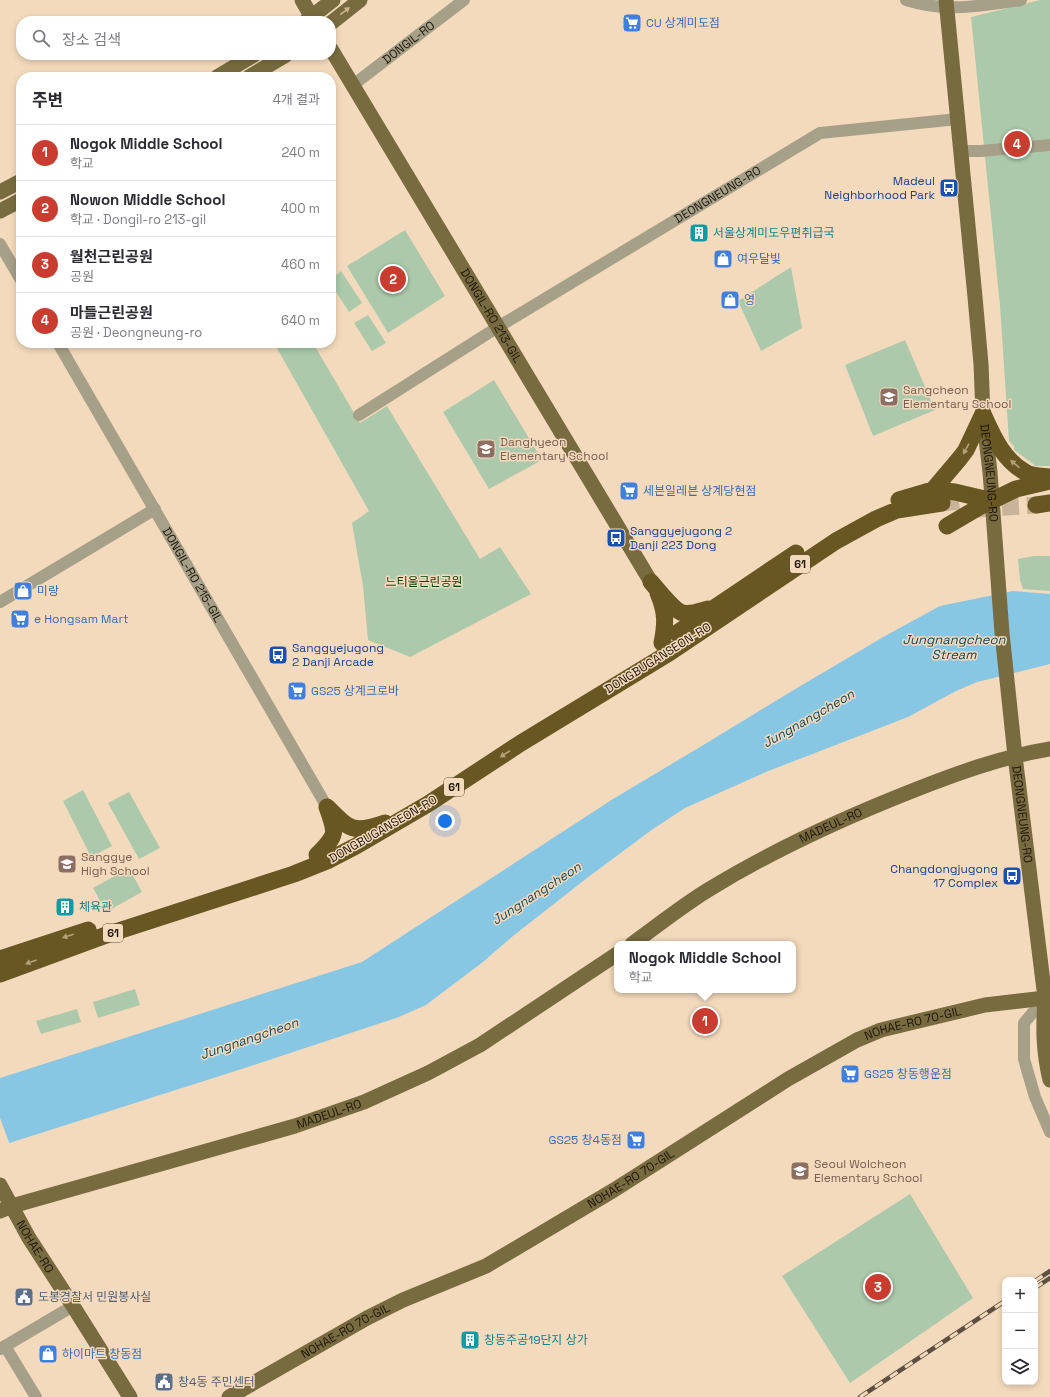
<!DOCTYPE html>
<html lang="ko">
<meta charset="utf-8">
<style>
body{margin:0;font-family:"Space Grotesk","Noto Sans KR",sans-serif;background:#f7f7f7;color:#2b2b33}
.controls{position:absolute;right:12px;bottom:12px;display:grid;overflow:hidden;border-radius:8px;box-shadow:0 2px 6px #0003}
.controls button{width:36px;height:36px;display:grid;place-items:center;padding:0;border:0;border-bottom:1px solid #e1e1e2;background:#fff;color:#2b2b33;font:20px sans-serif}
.you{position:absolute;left:445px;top:821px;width:14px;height:14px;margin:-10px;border:3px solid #fff;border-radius:50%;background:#1a73e8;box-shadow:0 0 0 6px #1a73e833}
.badge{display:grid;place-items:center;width:26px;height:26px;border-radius:50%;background:#c93c30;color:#fff;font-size:13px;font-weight:700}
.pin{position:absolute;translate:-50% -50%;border:2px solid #fff;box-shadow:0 1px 4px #0006}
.popup{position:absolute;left:614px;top:941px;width:182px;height:52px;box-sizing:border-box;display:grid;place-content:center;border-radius:8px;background:#fff;filter:drop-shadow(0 1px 3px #0005);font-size:13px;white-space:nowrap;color:#7c7c81}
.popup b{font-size:15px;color:#2b2b33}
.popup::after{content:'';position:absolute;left:50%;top:100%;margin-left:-8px;border:8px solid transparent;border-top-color:#fff}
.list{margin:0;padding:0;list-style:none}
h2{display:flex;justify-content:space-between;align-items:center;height:52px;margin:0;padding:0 16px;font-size:17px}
h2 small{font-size:13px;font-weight:400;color:#7c7c81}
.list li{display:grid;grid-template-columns:26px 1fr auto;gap:12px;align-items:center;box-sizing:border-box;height:56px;padding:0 16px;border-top:1px solid #e1e1e2}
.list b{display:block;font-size:15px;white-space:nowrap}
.list p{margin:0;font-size:13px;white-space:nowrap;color:#7c7c81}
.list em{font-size:13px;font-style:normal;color:#7c7c81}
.icon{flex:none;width:22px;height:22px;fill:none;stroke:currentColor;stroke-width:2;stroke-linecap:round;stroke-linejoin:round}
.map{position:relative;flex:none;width:1050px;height:1397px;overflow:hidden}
.search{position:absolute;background:#fff;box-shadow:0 2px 6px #0003;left:16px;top:16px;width:320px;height:44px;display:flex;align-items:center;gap:10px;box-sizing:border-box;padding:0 14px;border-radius:16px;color:#7c7c81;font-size:15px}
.panel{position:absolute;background:#fff;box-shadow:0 2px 6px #0003;left:16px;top:72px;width:320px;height:276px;border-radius:16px}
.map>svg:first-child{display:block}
.green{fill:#accaab}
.water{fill:#88c7e3}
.pier{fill:#f4dabc}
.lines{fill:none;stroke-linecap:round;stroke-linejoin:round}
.highway-tunnel{stroke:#c9b399;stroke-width:17;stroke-dasharray:17 8;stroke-linecap:butt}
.minor{stroke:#a7a088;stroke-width:12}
.major{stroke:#786b3f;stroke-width:15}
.highway{stroke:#685722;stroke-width:17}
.rail-casing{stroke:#5e5040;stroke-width:4.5}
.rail{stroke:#f4dabc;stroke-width:3;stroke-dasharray:9;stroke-linecap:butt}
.oneway{fill:#c9b390}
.oneway2{fill:#b59f77}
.labels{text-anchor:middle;stroke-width:3;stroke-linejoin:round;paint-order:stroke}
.shield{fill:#f4dabc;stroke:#5f5140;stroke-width:1}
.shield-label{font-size:11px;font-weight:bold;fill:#1f160b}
.shop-label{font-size:12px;fill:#366cbe;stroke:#f4dabc;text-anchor:start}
.street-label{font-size:12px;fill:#1f160b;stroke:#f4dabc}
.transit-label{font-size:12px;fill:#164399;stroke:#f4dabc;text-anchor:end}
.culture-label{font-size:12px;fill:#0d838f;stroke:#f4dabc;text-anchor:start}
.education-label{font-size:12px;fill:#785e54;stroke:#f4dabc;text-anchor:start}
.park-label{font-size:12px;fill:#04440b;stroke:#f4dabc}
.service-label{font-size:12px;fill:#4e5e75;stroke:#f4dabc;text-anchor:start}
.water-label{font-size:13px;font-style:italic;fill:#104659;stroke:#f4dabc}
</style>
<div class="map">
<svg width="1050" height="1397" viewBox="0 0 1050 1397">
<rect width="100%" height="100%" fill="#f4dabc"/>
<path class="green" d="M1040 0H1050V466H1036L1014 450V446L1009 441 1000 306 971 17Z
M405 230 445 296 388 333 347 266Z
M791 267 802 328 761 351 738 301Z
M341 271 362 303 349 312 331 284V279Z
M368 315 386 343 372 351 354 323Z
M905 340 935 410 873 436 845 365Z
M274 343H313L360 423 387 406 480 559 500 547 531 594 410 657 368 640 363 586 352 523 369 511Z
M494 380 542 460 489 489 443 412Z
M1034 556H1050V591L1023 589 1020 580 1018 559Z
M83 790 112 846 91 857 63 801Z
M129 792 160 848 139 859 108 803Z
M129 868 142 892 106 912 93 888Z
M135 989 140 1005 98 1018 93 1002Z
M77 1009 81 1022 41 1034 36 1021Z
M910 1194 973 1298 850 1383 782 1276Z"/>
<path class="water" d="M1013 591 1050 594V664L977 682 956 691 908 717 766 772 685 808 653 829 587 878 513 936 483 962 426 1005 399 1017 248 1067 0 1146V1078L362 962 613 799 705 744 797 688 885 636 940 606Z"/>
<path class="pier" d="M0 1118 10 1145 0 1148Z"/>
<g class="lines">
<path class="highway-tunnel" d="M942 503 978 499
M977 509 1036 505"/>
<g class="minor">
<path d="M906 0C947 13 979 6 1021 0"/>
<path id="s1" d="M353 85 464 0"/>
<path d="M961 151H981L1050 145"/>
<path d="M0 244 21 280"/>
<path id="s2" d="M58 343 327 807"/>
<path id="s3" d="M359 415 498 327 820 133 958 119"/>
<path d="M0 602 155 509"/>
<path d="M1045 998 1024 1023V1059L1035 1097 1050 1132"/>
<path d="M5 1346 36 1397"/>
<path d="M0 1349 73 1306"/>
</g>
<g class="major">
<path d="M302 0 314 21"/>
<path id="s4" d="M946 0 975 297 981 364 983 414 990 472 1002 633 1015 756 1045 998C1043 1028 1043 1051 1050 1080"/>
<path d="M306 21 333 0"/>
<path d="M331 23 360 0"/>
<path id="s5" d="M331 49 651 582"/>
<path d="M217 77 254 55"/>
<path d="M249 77 286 55"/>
<path d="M0 192 21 181"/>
<path d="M0 211 21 200"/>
<path id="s6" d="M632 944C657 926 682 906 708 890 773 850 841 819 912 791 957 773 1002 757 1050 749"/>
<path id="s7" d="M0 1185 29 1238 73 1306 130 1397"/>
<path id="s8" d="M0 1211 12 1206 295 1126 364 1102 428 1073 480 1045 617 954"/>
<path id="s9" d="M229 1397 367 1318 403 1300 486 1266 614 1190 788 1079 857 1040 881 1030 985 1005 1045 998"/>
</g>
<path class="highway" d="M983 414C993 436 1003 460 1025 472 1031 476 1042 476 1049 477
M933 490 960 458 966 450 983 414
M899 500 933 490 955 492 993 501
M1036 505 1050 503
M947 526 981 506 1016 489 1050 481
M651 582C658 590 674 611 683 613 691 615 700 611 708 609
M658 593C666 612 666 623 662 643
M677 633 796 553
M327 807C350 830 353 834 385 823
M317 855C337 835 337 834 327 807
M0 959 88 930
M0 974 109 934 294 874 329 860 356 846 428 804 521 743 669 653 836 541 876 519 897 510 942 503"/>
<g class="rail-casing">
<path id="rail" d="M1035 1281 1050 1271
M1035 1288 1050 1278
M860 1397 1005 1301"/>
</g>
<use href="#rail" class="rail"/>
</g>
<defs><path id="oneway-solid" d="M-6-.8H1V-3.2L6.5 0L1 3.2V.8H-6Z"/></defs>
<use class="oneway" href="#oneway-solid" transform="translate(345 11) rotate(-38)"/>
<g class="oneway2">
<use href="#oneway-solid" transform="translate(966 449) rotate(119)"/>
<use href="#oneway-solid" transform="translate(1015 464) rotate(-140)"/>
<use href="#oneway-solid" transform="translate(505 754) rotate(147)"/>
<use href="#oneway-solid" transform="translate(68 936) rotate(162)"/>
<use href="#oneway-solid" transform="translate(31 962) rotate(160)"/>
</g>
<defs>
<g id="supermarket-square" transform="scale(1)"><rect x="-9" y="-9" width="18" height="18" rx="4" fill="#3f7fe0" stroke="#f4dabc"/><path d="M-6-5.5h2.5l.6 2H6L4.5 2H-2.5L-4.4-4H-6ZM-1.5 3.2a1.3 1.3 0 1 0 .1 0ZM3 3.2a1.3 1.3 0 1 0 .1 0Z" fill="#fff"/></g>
<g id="bus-square" transform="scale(1)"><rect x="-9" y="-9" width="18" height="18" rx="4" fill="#1a4fb4" stroke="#f4dabc"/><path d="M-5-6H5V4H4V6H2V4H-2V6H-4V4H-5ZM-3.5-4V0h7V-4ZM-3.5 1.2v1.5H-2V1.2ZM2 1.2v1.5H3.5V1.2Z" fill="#fff"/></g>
<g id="building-square" transform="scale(1)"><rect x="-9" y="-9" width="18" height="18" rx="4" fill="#0f9aa8" stroke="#f4dabc"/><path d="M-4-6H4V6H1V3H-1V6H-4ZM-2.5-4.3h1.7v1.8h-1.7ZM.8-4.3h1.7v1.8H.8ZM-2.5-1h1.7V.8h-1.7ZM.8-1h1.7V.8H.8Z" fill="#fff"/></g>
<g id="shop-square" transform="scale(1)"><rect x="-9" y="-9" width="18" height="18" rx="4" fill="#3f7fe0" stroke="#f4dabc"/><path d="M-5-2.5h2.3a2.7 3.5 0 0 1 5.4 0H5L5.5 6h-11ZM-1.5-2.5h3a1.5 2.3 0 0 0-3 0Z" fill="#fff"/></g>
<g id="school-square" transform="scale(1)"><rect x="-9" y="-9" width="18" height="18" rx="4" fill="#8d6e63" stroke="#f4dabc"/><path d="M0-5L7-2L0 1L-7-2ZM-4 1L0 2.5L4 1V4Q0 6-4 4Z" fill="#fff"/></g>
<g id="civic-square" transform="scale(1)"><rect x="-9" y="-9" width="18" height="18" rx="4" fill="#5c6f8a" stroke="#f4dabc"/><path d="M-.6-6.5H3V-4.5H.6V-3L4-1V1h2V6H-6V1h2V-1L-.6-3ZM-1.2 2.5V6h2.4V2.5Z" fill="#fff"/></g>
</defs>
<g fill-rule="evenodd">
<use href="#supermarket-square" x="632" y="23"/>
<use href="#bus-square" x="949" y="188"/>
<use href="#building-square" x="699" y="233"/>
<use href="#shop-square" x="723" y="259"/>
<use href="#shop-square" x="730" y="300"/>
<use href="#school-square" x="889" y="397"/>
<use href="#school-square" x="486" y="449"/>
<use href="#supermarket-square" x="629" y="491"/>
<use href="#bus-square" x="616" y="538"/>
<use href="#shop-square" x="23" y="591"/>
<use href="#supermarket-square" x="20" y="619"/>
<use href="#bus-square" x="278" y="655"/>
<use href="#supermarket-square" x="297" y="691"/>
<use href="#school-square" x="67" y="864"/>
<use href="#bus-square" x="1012" y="876"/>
<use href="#building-square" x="65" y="907"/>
<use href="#supermarket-square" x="850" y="1074"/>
<use href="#supermarket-square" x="636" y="1140"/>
<use href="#school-square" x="800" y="1171"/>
<use href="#civic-square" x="24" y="1297"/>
<use href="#building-square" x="470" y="1340"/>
<use href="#shop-square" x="48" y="1354"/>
<use href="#civic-square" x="164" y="1382"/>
</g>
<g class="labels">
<g class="shield">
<rect x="790" y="555" width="20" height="18" rx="3"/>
<rect x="444" y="778" width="20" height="18" rx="3"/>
<rect x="103" y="924" width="20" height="18" rx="3"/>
</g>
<g class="shield-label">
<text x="800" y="568">61</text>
<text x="454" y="791">61</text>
<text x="113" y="937">61</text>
</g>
<g class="shop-label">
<text x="646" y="27">CU 상계미도점</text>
<text x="737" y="263">여우달빛</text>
<text x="744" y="304">영</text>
<text x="643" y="495">세븐일레븐 상계당현점</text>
<text x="37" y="595">미랑</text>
<text x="34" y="623">e Hongsam Mart</text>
<text x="311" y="695">GS25 상계크로바</text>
<text x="864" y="1078">GS25 창동행운점</text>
<text x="622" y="1144" text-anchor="end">GS25 창4동점</text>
<text x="62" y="1358">하이마트 창동점</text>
</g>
<g class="street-label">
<text dy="4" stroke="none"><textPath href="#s1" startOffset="70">DONGIL-RO</textPath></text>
<text dy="4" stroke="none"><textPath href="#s3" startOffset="421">DEONGNEUNG-RO</textPath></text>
<text dy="4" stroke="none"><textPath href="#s5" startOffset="311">DONGIL-RO 213-GIL</textPath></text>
<text dy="4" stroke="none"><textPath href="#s4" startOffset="475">DEONGNEUNG-RO</textPath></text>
<text dy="4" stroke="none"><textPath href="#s2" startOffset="268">DONGIL-RO 215-GIL</textPath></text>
<text transform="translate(658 658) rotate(-32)" y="4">DONGBUGANSEON-RO</text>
<text dy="4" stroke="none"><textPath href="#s4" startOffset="818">DEONGNEUNG-RO</textPath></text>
<text dy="4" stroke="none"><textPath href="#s6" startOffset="232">MADEUL-RO</textPath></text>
<text transform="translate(383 829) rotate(-30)" y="4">DONGBUGANSEON-RO</text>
<text dy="4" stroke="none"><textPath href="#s9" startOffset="782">NOHAE-RO 70-GIL</textPath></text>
<text dy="4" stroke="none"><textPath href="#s8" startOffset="343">MADEUL-RO</textPath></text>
<text dy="4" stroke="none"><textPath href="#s9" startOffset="458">NOHAE-RO 70-GIL</textPath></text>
<text dy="4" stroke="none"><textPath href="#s7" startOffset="71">NOHAE-RO</textPath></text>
<text dy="4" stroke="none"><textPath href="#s9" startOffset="134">NOHAE-RO 70-GIL</textPath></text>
</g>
<g class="transit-label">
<text x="935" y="185">Madeul<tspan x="935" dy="14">Neighborhood Park</tspan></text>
<text x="630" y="535" text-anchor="start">Sanggyejugong 2<tspan x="630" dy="14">Danji 223 Dong</tspan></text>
<text x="292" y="652" text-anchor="start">Sanggyejugong<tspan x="292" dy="14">2 Danji Arcade</tspan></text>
<text x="998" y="873">Changdongjugong<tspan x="998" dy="14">17 Complex</tspan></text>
</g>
<g class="culture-label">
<text x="713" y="237">서울상계미도우편취급국</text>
<text x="79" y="911">체육관</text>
<text x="484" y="1344">창동주공19단지 상가</text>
</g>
<g class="education-label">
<text x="903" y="394">Sangcheon<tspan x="903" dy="14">Elementary School</tspan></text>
<text x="500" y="446">Danghyeon<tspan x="500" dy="14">Elementary School</tspan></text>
<text x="81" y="861">Sanggye<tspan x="81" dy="14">High School</tspan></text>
<text x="814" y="1168">Seoul Wolcheon<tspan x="814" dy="14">Elementary School</tspan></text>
</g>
<g class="park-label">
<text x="424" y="586">느티울근린공원</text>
</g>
<g class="service-label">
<text x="38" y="1301">도봉경찰서 민원봉사실</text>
<text x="178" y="1386">창4동 주민센터</text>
</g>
<g class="water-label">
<text x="954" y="644">Jungnangcheon<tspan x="954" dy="15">Stream</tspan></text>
<text transform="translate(808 718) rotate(-30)" y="5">Jungnangcheon</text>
<text transform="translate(536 893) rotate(-33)" y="5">Jungnangcheon</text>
<text transform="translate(249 1038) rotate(-19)" y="5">Jungnangcheon</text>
</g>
</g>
</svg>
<div class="controls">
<button>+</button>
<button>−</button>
<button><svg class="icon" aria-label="layers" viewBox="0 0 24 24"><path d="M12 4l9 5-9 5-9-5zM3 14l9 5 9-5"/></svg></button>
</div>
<div class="you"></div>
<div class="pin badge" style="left:705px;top:1021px">1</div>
<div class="popup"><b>Nogok Middle School</b>학교</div>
<div class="pin badge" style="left:393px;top:279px">2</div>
<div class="pin badge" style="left:878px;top:1287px">3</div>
<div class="pin badge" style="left:1017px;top:144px">4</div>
<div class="search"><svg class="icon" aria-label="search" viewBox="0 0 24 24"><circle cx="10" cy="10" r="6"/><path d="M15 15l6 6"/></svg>장소 검색</div>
<section class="panel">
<h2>주변<small>4개 결과</small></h2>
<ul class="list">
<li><span class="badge">1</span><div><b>Nogok Middle School</b><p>학교</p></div><em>240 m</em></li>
<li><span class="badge">2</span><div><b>Nowon Middle School</b><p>학교 · Dongil-ro 213-gil</p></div><em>400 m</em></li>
<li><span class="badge">3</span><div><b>월천근린공원</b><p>공원</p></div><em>460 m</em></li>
<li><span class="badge">4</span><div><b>마들근린공원</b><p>공원 · Deongneung-ro</p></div><em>640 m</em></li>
</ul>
</section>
</div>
